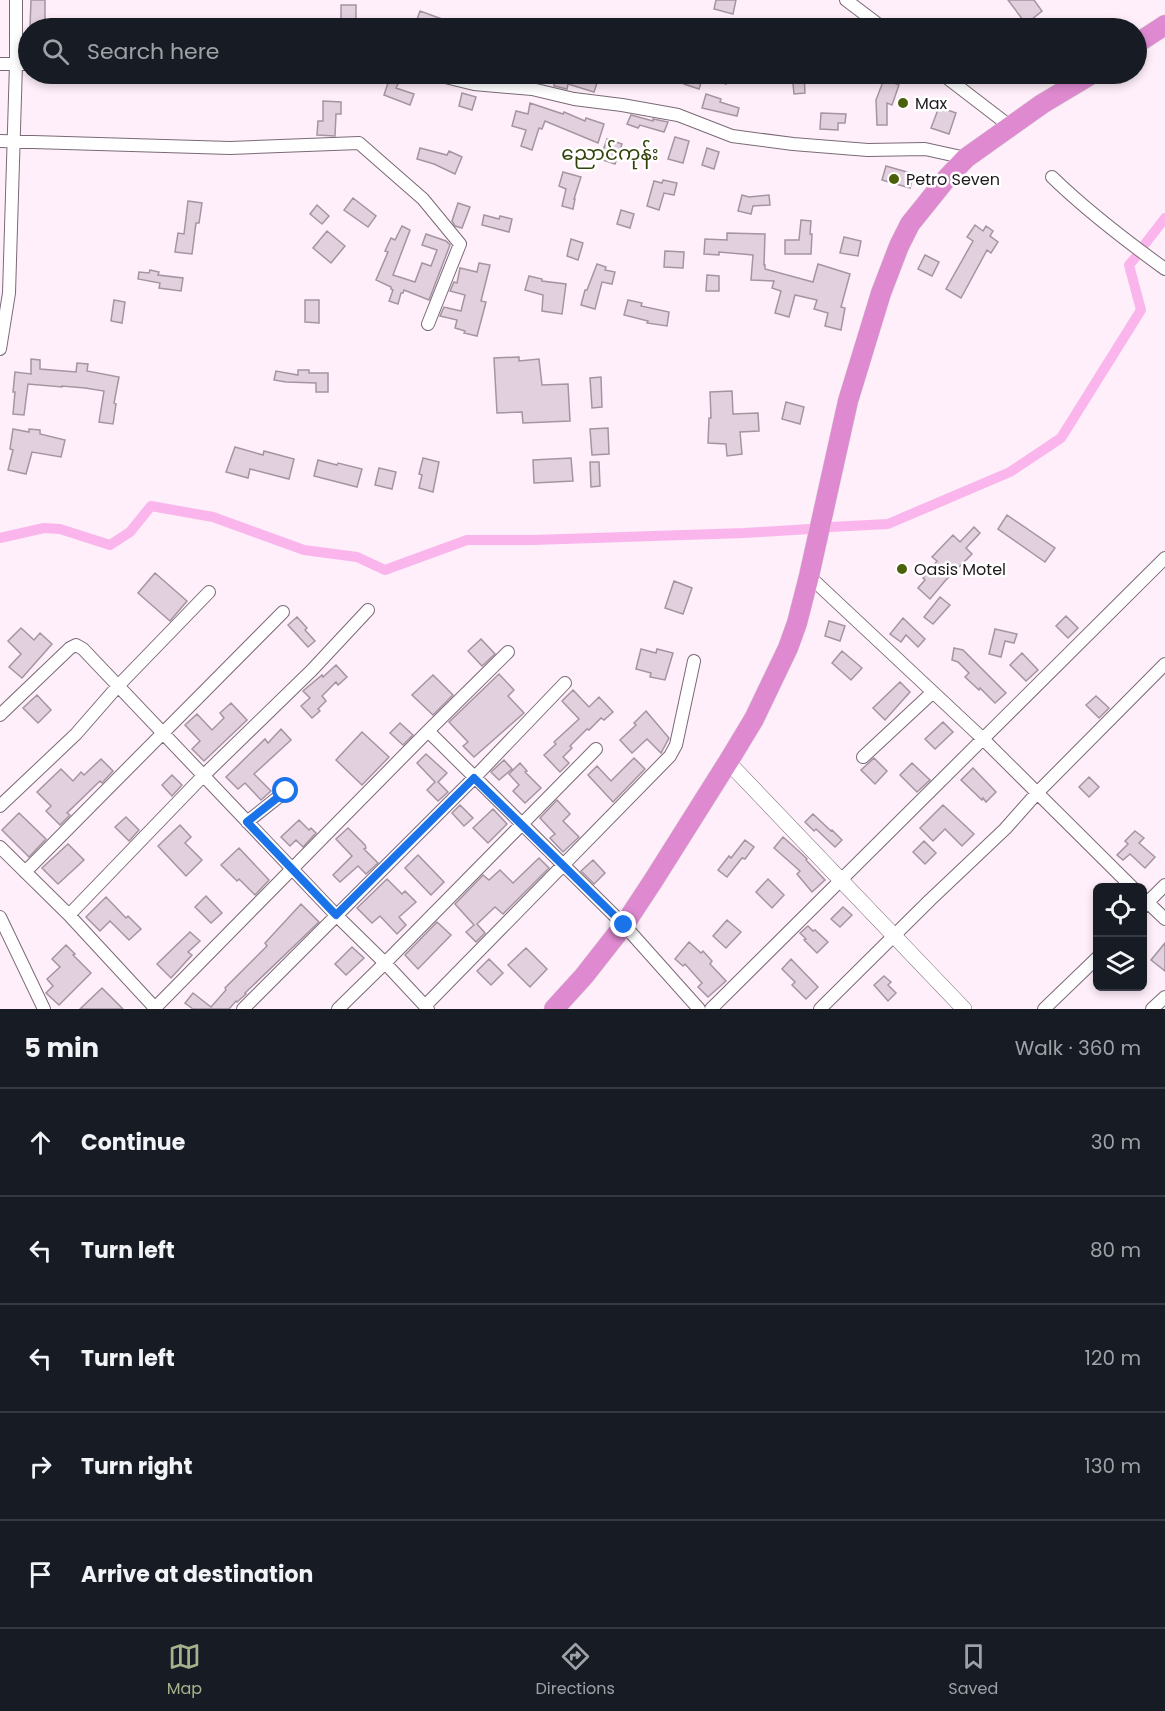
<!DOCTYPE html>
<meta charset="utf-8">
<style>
body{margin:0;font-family:Poppins,"Noto Sans Myanmar",sans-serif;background:#242831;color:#f1f3f6}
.controls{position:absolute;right:18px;bottom:18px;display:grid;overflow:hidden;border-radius:9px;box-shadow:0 3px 9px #0003}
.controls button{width:54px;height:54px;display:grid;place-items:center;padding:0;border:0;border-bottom:2px solid #363941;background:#171b24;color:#f1f3f6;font:30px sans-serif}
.stop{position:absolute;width:18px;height:18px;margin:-14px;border:4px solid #1a73e8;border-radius:50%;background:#fff}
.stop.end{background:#1a73e8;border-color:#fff;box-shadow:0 2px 6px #0008}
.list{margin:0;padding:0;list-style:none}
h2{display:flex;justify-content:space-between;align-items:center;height:78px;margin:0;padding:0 24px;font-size:26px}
h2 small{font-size:20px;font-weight:400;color:#9ea1a6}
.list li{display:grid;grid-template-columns:39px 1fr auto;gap:18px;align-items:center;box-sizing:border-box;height:108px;padding:0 24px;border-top:2px solid #363941}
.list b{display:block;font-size:22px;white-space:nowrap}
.list em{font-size:20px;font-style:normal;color:#9ea1a6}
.icon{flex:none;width:33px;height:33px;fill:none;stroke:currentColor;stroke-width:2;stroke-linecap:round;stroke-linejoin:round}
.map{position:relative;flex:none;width:1165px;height:1009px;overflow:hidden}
.search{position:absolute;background:#171b24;box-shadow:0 3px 9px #0003;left:18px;right:18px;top:18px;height:66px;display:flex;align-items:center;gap:15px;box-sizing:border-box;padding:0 21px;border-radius:33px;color:#9ea1a6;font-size:22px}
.sheet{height:618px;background:#171b24}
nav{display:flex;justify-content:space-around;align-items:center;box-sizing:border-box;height:84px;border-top:2px solid #363941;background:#171b24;font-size:16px;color:#9ea1a6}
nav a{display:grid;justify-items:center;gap:3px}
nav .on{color:#a6b18c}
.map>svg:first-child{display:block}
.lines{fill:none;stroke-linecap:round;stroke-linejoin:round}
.canal{stroke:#fab6ec;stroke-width:10}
.building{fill:#e2d0de;stroke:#a594a1;stroke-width:1.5}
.minor-casing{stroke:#7a6a77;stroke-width:14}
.tertiary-casing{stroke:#7a6a77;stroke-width:16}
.trunk-casing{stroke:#d7d6d6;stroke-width:21}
.minor{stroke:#fff;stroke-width:12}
.tertiary{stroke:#fff;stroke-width:15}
.trunk{stroke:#df8ad0;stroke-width:20}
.route{stroke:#1a73e8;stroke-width:8}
.poi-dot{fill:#4a600b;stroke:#fff;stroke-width:2}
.labels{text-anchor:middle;stroke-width:5;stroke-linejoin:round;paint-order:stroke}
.poi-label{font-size:16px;fill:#1f191e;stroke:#fff;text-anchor:start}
.quarter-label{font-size:20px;fill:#33420a;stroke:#fff}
</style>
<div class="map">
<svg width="1165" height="1009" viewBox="0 0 1165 1009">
<rect width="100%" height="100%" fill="#feeffa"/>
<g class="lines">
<path class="canal" d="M1145 244 1165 218
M830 527 888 524 1010 472 1061 438 1141 310 1129 265 1135 258
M0 538 44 528 60 529 110 545 130 532 151 506 213 517 304 550 357 557 385 570 467 540H533L744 533 809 529"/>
</g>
<path class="building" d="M31 0H45V27H30Z
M716 0H736L733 14 714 9Z
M1008 0H1034L1042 11 1026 24Z
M341 5H356V20L341 21Z
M420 11 464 27V28H414Z
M555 74 582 75V74H600L594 92 568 84 567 89 554 86Z
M662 74H729L726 84 703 77 699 89 684 84 685 82 662 76Z
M792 74H804L805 93 794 94Z
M884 79 899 85 892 105 887 103V125H877L876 100Z
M389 80 398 84 396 88 414 94 410 105 384 95Z
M462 93 476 97 472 110 459 106Z
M706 94 721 99 720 102 739 108 737 116 702 108Z
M323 101 341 102V114H336L335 136 317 135 318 121H323Z
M530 103 563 114 564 112 585 121 586 118 604 124 598 143 545 121 542 129 539 128 532 150 521 146 526 130 512 126 516 111 528 114Z
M939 107 956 113 949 134 931 128Z
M821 113 846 114 845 123H838V130L820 129Z
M631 115 653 121V119L668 122 664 132 640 125 638 128 627 124Z
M675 137 689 141 683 163 668 159Z
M607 139 622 144 615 164 600 159Z
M420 148 447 155 449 151 462 157 455 174 434 164 417 159Z
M707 148 719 152 714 169 702 165Z
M886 166 914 174 910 188 882 180Z
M563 172 581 177 574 199H575L573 209 562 206 566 189 559 186Z
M663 180 677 183 674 195 664 193 659 210 647 206 654 181 662 183Z
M742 195 749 197 769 195 770 205 753 206 751 214 738 211Z
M353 198 376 216 368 227 344 210Z
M188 201 202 203 199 223H196L192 254 175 252 178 233 184 234Z
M458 203 470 207 462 228 455 226 452 221Z
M317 205 329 216 322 224 310 214Z
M621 210 634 214 630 228 617 224Z
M484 215 499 219 500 216 512 219 509 232 482 225Z
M801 220 811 221 810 234H812L811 254H785V240H799Z
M975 225 983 231 986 226 993 231 990 236 998 242 991 253 987 250 961 298 946 289 973 241 967 237Z
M402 226 410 230 393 275 415 282 422 263 431 266 437 250 422 245 426 234 446 241 450 245 429 300 404 290 403 293H401L398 304 389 301 393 290 391 289V287L376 280 388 252 385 251 391 238 395 240Z
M327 231 345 246 331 263 313 248Z
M727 233 765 234 764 265H765V269L813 282 818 264 850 274 841 307 845 308 841 330 825 326 828 313 814 309 817 300 795 295 789 317 775 313 781 291 772 288 774 281 751 280 753 255 719 252V255L704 254 705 239 727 240Z
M844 237 861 241 858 256 840 253Z
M571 239 583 243 578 260 567 256Z
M665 251 684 252 683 268 664 267Z
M925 255 939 262 932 276 918 269Z
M479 263 490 265 481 301 486 302 477 336 464 333 465 331 455 328 457 320 440 316 444 307 461 311 465 295 450 291 454 282 457 283 460 268 477 272Z
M597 264 606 267 605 270 615 272 612 284 602 282 595 309 581 305 585 290H587Z
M150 270 159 272 158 275 183 278 181 291 159 288 160 283 138 279 139 272 149 273Z
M707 275 719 276V291H706Z
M529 276 542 279V281L566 284 562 314 542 311 543 295 525 290Z
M114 300 125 302 122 323 111 321Z
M305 300H319V323L305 322Z
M628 300 642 303 641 306 669 312 667 326 647 323 648 321 624 315Z
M519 357V361L539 359 542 385 568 384 570 421 523 423 522 412 497 413 494 358Z
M31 359 40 360V369L76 372 77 363 88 364 87 371 119 377 114 403 116 404 113 424 99 422 104 391 85 388 62 386V387L28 384 24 415 13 414 15 392H13L15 372 31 374Z
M298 370H309V373H328V392H316V383L286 382 274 380 276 371 298 375Z
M601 377 602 407 592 408 590 378Z
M732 391 733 414 758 413 759 431 740 432 742 454 727 456 726 444 708 443 709 418H711L710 392Z
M786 402 804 407 800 424 782 419Z
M608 428 609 454 592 455 590 429Z
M13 429 29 432V429L40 430V434L65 440 61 457 32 452 26 474 8 470 13 450 10 449Z
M235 447 263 455 264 451 294 459 289 479 250 469 248 478 226 472Z
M423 458 439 462 433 492 419 488 422 475 419 474Z
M571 458 573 481 534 483 533 460Z
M318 460 337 465 338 463 362 469 357 487 314 476Z
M590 462H599L600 486 591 487Z
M379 468 396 472 392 489 375 485Z
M1007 515 1055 548 1045 562 998 529Z
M974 527 980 533 966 548 972 554 945 581 930 599 918 588 925 580 923 578 937 561 932 557 953 535 960 542Z
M155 573 187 601 170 621 138 593Z
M674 581 692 588 683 614 665 608Z
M940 597 950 605 933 624 924 617Z
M1066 616 1078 628 1068 638 1056 626Z
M297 617 307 628 305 630 315 641 308 647 288 625Z
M903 618 925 639 918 647 906 635 901 642 890 634Z
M829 621 845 626 840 641 825 636Z
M21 628 34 640 40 633 52 644 22 678 9 667 21 654 8 641Z
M995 629 1017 634 1014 643 1005 641 1001 657 989 654Z
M481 639 495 654 482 666 468 651Z
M954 648 963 650 1006 693 995 703 980 688 979 690 965 677 969 673 958 662 952 660Z
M641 649 656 653 657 649 673 653 665 680 650 677 651 673 636 669Z
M842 651 862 668 851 680 832 663Z
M1022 653 1038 670 1026 681 1010 665Z
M336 665 347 677 338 685 336 682 322 696 326 701 318 709 320 711 312 718 301 706 310 698 303 691 322 675 323 677Z
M499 674 514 690 508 696 524 713 474 757 463 746 468 742 449 722Z
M433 675 453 695 433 715 412 695Z
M900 682 910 692 885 720 873 708Z
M573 690 589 707 599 697 613 712 604 720 601 718 589 730 587 729 570 746 572 748 563 757 569 763 560 772 544 755 556 744 554 742 579 719 562 701Z
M37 695 51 710 38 723 23 708Z
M1096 696 1109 708 1099 718 1086 705Z
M231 703 247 720 204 761 192 749 200 741 185 725 197 714 212 730 224 718 220 713Z
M646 711 669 738 661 753 647 739 632 753 620 740 636 725 634 723Z
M943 722 953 732 935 749 925 739Z
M400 723 413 735 403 745 390 733Z
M281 729 291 740 254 774 271 791 261 800 245 783 238 789 226 777 265 739 268 743Z
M362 732 389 757 362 785 336 760Z
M426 754 447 773 438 782 448 792 438 801 427 790 435 782 417 763Z
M634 758 645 769 613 802 588 775 597 766 611 781Z
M874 758 887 771 875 784 861 770Z
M101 759 113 771 102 783 100 781 67 813 70 815 60 825 46 811 51 806 37 792 61 769 73 781 81 772 84 775Z
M504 760 512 769 499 780 491 772Z
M520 763 527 771 525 772 541 788 525 803 513 791 519 785 509 774Z
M912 763 930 780 917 792 900 775Z
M973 768 996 792 986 802 983 798 982 800 961 780Z
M172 775 182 785 172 796 162 785Z
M1089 777 1099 787 1089 797 1079 787Z
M557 800 570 814 563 821 579 837 563 852 550 838 555 834 540 818Z
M460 805 473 818 464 826 452 813Z
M943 805 974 834 962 846 945 829 933 841 920 828Z
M493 809 507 824 488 843 473 828Z
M19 813 46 839 29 857 2 830Z
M813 814 831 831 832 830 842 840 835 847 816 829 814 831 805 822Z
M126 817 139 830 129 841 115 827Z
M299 820 309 830 311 828 316 833 303 847 296 840 290 846 281 837Z
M180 825 191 837 185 843 202 860 186 876 158 846Z
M348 828 365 845 366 848 364 849 378 863 366 874 358 866 340 882 333 875 352 856 336 839Z
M1135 831 1144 838 1139 843 1155 857 1145 868 1130 854 1123 860 1117 855 1128 844 1125 841Z
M783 837 803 855 807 859 806 860 825 880 812 892 797 874 800 871 774 848Z
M745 840 754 847 745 859 742 858 727 877 718 870 729 856 731 858Z
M924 841 936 853 925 864 913 852Z
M68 844 84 860 58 884 42 868Z
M239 848 269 880 255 895 239 879 237 881 221 865Z
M418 855 444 882 431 895 405 868Z
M539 858 549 868 503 914 495 907 477 924 485 933 476 942 466 932 474 925 455 904 483 875 489 880 500 870 513 883Z
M593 860 605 873 594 884 581 871Z
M387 879 402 894 405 891 416 902 399 917 406 925 397 934 380 916 372 923 357 908Z
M768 879 784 895 772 908 756 892Z
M206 896 222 913 211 923 195 907Z
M106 897 126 918 128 916 141 929 129 940 110 921 100 931 86 917Z
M301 904 319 922 245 993 246 994 237 1002 236 1001 229 1009H193L185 1003 193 993 211 1007 226 990 225 988 267 946 265 943Z
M843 907 852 915 840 927 831 919Z
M727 920 741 932 726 948 713 936Z
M437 922 451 935 418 969 405 955Z
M808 926 813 931 815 930 828 942 817 953 804 940 806 939 800 933Z
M190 932 200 941 188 952 192 955 171 978 157 964Z
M689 942 701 953 703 951 712 961 710 964 726 981 708 997 698 987 702 983 685 964 683 966 675 959Z
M1165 943V971L1151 960Z
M66 945 75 954 73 955 91 973 59 1005 46 993 53 986 47 979 60 967 52 959Z
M352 947 364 958 346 975 335 964Z
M526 948 547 969 530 987 508 965Z
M489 959 503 973 491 985 477 971Z
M791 959 818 987 806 999 792 985 795 982 782 969Z
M884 976 891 982 888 985 896 993 888 1001 874 985Z
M102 988 123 1009H80Z"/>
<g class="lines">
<g class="minor-casing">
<path id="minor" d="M846 0 883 28
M263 28 270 27 274 28
M0 64H28
M433 74 474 84 532 89 574 99 622 105 678 115 732 136 793 144 868 150 925 149 966 158
M942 74 1011 127
M0 141 230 148 359 143 423 199 460 244 428 324
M1052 177C1087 211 1125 240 1165 269
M0 349 9 293 16 64V0
M809 576 982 738 1133 888
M508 652 428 731 624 925 699 1009
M0 715 70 648 76 645 83 649 336 915 385 963 428 1009
M863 757 933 692
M0 806 76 734 117 687 209 592
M247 822 286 791
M0 847 69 915 156 1009
M25 872 283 612
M1143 898 1165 919
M1142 908 1165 885
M69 915 203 776 312 670 368 610
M0 917 44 1009
M425 1006 670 756 676 745 694 661
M154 1009 428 731
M243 1009 474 778 565 683
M338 1009 385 963 596 749
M711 1009 1165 558
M820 1009 930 900 1005 829 1037 793 1165 664
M1044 1009 1098 957
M1152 1009 1165 997"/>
</g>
<g class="tertiary-casing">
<path id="tertiary" d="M728 762 964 1009"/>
</g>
<g class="trunk-casing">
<path id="trunk" d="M1136 44 1165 25
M554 1009 584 976 624 925 653 881 728 762 754 719 788 648 797 623 809 576 848 401 881 293 899 246 910 224 947 178 966 158 1042 104 1092 74"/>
</g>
<use href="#minor" class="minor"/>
<use href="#tertiary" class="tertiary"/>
<use href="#trunk" class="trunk"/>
</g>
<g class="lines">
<path class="route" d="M286 791 247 822 336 915 474 778 624 925"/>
</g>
<g class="poi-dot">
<circle cx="903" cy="103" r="6"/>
<circle cx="894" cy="179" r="6"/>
<circle cx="902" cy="569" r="6"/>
</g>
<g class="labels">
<g class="poi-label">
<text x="915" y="109">Max</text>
<text x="906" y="185">Petro Seven</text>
<text x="914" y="575">Oasis Motel</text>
</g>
<g class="quarter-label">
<text x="610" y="160">ညောင်ကုန်း</text>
</g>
</g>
</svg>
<div class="controls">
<button><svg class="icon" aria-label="locate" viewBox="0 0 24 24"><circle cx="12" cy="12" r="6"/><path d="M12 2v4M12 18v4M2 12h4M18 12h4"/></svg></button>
<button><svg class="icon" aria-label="layers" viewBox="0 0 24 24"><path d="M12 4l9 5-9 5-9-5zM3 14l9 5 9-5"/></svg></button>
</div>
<div class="stop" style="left:286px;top:791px"></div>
<div class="stop end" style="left:624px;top:925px"></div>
<div class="search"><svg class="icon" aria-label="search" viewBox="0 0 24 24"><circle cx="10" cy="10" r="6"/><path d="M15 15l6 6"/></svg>Search here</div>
</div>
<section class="sheet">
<h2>5 min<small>Walk · 360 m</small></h2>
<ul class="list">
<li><svg class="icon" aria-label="ahead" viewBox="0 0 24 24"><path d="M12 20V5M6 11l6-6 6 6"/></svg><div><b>Continue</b></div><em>30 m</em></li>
<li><svg class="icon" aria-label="left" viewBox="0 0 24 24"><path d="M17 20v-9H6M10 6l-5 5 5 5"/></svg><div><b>Turn left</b></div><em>80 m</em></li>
<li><svg class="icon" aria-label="left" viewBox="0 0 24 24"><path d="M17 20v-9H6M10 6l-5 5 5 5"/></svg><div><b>Turn left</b></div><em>120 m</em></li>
<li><svg class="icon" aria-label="right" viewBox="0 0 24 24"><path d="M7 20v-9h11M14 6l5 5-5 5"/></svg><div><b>Turn right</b></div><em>130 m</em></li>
<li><svg class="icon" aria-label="arrive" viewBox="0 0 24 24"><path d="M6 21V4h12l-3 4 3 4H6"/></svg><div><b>Arrive at destination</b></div></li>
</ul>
</section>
<nav>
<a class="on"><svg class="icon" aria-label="map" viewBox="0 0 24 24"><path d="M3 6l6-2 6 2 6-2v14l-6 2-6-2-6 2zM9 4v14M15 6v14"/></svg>Map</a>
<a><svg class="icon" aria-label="directions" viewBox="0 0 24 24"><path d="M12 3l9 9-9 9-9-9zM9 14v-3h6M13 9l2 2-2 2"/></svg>Directions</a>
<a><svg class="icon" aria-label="saved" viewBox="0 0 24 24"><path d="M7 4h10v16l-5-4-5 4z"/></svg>Saved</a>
</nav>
